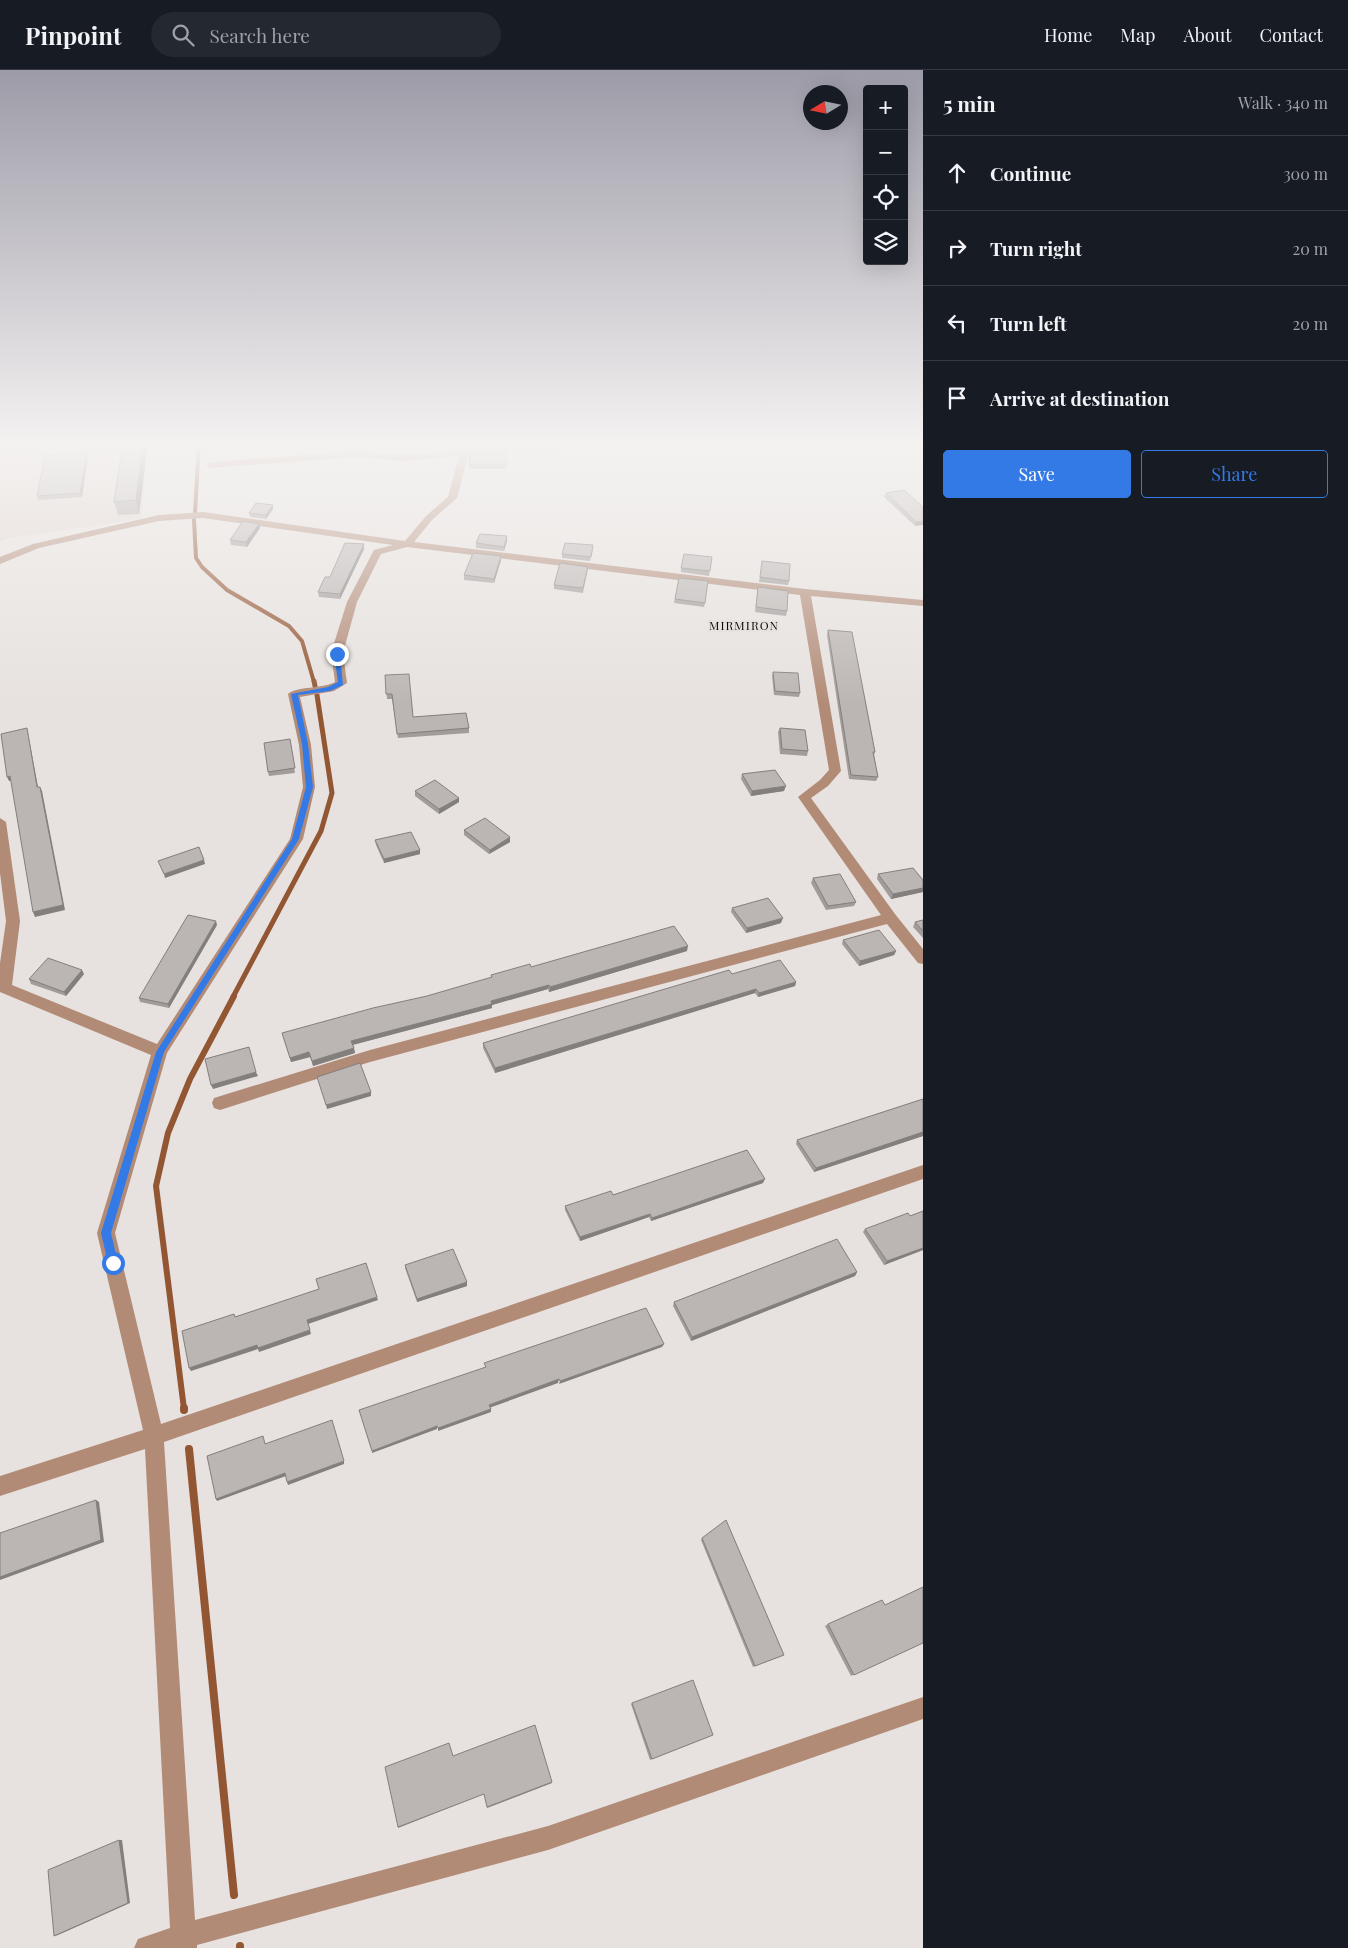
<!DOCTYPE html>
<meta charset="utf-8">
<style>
body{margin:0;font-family:"Playfair Display",serif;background:#242831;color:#f1f3f6}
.controls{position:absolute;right:15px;top:15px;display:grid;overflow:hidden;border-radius:5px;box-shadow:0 5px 20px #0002}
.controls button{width:45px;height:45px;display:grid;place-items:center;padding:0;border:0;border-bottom:1px solid #363941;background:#171b24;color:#f1f3f6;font:25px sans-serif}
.compass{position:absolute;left:803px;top:15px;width:45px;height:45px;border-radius:50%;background:#171b24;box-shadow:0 5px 20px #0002;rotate:260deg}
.stop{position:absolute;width:15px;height:15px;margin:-11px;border:4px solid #347ae7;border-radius:50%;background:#fff}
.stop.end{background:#347ae7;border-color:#fff;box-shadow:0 1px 5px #0008}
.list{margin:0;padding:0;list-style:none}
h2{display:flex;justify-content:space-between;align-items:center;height:65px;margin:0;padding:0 20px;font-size:21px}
h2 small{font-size:16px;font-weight:400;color:#9ea1a6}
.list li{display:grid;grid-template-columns:32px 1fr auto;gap:15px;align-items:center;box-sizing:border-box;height:75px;padding:0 20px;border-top:1px solid #363941}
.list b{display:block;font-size:19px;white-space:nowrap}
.list em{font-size:16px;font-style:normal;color:#9ea1a6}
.actions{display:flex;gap:10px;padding:15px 20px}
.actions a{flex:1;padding:11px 0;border:1px solid #347ae7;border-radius:5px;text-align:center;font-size:18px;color:#347ae7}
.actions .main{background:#347ae7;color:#fff}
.icon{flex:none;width:28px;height:28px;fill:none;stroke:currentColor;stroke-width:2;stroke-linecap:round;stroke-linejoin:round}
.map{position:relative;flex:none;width:923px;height:1878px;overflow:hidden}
header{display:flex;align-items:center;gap:30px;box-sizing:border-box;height:70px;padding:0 25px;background:#171b24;border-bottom:1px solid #363941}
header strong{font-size:24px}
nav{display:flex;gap:28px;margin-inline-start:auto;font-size:18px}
.search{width:350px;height:45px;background:#242831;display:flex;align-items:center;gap:12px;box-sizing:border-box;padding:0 18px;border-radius:28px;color:#9ea1a6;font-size:19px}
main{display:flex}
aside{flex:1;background:#171b24}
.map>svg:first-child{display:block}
.built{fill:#e2d5cf}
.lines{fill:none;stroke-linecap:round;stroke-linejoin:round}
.stream-far3{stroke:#935633;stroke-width:4}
.stream-far2{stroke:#935633;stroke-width:5}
.stream-far1{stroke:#935633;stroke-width:6}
.stream{stroke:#935633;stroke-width:8}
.street{fill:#b28b77;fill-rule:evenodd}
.wall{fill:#a19c9a}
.shaded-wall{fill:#837f7d}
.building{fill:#bbb5b3;stroke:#837f7d}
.route{fill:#347ae7}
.labels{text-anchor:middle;stroke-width:4;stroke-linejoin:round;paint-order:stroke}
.far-quarter-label{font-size:12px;letter-spacing:1px;fill:#0d0b0a;stroke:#e7e2df}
</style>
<header>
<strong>Pinpoint</strong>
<div class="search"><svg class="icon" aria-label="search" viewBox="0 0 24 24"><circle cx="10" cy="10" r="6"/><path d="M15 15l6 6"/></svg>Search here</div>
<nav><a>Home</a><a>Map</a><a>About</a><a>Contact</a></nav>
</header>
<main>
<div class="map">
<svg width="923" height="1878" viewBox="0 0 923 1878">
<rect width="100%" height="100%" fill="#e7e2df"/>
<path class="built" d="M0 372H148L142 447 120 452 9 468 0 471Z"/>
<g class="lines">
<path class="stream-far3" d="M195 443 199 372
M194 450 196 488 202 497 227 520 289 556 302 571 314 612"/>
<path class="stream-far2" d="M314 611 315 616
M233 927 321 761 332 723 317 625"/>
<path class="stream-far1" d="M184 1339 156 1116 168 1063 190 1009 234 926"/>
<path class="stream" d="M184 1338V1340
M189 1379 234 1825
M240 1876V1878"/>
<path class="street" d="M581 372H617L613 375 468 386 457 428 432 450 414 472 805 519 923 530V536L811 526 841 701 828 716 811 728 895 844 923 879V894L918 893 887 854 370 992 220 1040 214 1038 212 1033 214 1028 370 980 881 845 798 727 820 710 829 700 800 525 407 477 381 484 357 532 343 583 347 613 334 621 300 627 311 675 315 717 303 769 167 983 115 1163 161 1354 923 1095V1109L164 1372 195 1850 548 1756 923 1627V1649L548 1780 197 1875V1878H134L138 1869 170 1858 145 1379 0 1426V1406L143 1360 97 1163 151 985 0 922V893L6 851 0 803V748L6 752 20 851 12 915 157 974 290 769 303 717 299 675 288 624C297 616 322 619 335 612L331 583 347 532 374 480 393 475 203 448 159 451 39 478 0 494V487L33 474 159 445 203 442 405 471 426 446 448 427 459 386 404 391 355 387 210 398 206 395 210 392 355 381 404 385Z"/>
</g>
<path class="wall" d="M123 372H148L139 444 118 445 114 432Z
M456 372H504L503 376 467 378V376L459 377Z
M918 372H923V377L918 373Z
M470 384 507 395 506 399H469Z
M88 386 82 427 38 430 37 426Z
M886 423 923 437 915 456 884 427Z
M273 435V439L266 449 250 447 249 443Z
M259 454 260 458 247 477 231 475 230 470Z
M507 471 504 481 476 478V473Z
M364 479 340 529 319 527 318 522 330 507Z
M593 480 590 491 562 488V484Z
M712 487 709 506 681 502V498Z
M501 490 494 513 464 510V505Z
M762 491 789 511 788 515 759 512Z
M588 497 583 523 554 519V515Z
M679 508 705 533 704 537 674 533Z
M758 517 787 541 786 546 755 542Z
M828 560 875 682 874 685 878 707 876 711 849 709 827 565Z
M773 602 800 623 799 627 774 625 772 606Z
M385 605 413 647 469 658V663L398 668 392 629H387Z
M780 658 808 681 807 686 780 684 778 662Z
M290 669 295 703 269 706 268 702Z
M742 704 784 721 751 726 741 709Z
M415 721 459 728V732L439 744 415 726Z
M464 760 510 772 489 784 464 765Z
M375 770 420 780V784L384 793 376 775Z
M878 804 923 810V822L891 829 877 809Z
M813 808 856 832 854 836 826 840 811 813Z
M732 838 781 853 746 863 731 842Z
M923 850V868L913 857 915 852Z
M217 855 169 938 140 932 139 928Z
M843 870 896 881 894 885 859 896 842 874Z
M687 881 549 922 548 919 492 935V938L353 975 355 983 313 996 310 987 291 992 282 963 427 926 491 908V905L531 897Z
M84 904 66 926 31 914 29 909Z
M732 904 796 912 795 916 758 927 755 923 495 1003 483 978V973Z
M923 1029V1066L814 1102 796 1074 797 1070Z
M763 1113 651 1151 649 1147 580 1171 565 1140V1136L613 1125Z
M923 1141V1180L884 1195 863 1162 865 1159 910 1146Z
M405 1195 467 1212V1216L417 1232 405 1198Z
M857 1202 855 1206 691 1271 673 1236 674 1232Z
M702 1468 784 1585 782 1586 753 1597 701 1470Z
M828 1554 923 1573 851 1606 825 1556Z
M632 1633 711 1666 650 1690 631 1634Z"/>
<path class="shaded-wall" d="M143 372H148L139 444 136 430Z
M467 372V376L459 377V373Z
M87 382 88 386 82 427 80 423Z
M273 435V439L266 449V445Z
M923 451V455L915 456 916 452Z
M259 454 260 458 247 477 246 472Z
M507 466V471L504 481V477Z
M364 474V479L340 529V524Z
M501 486V490L494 513V509Z
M27 658 28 663 39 722 37 717Z
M10 706 12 711H9L7 707Z
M786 716 784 721 751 726 752 721Z
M40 717 42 721 65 840 35 847 33 842Z
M459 728V732L439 744V739Z
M510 767V772L489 784 490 780Z
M420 780V784L384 793V789Z
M204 790 205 794 165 808 164 804Z
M923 818V822L891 829 893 824Z
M783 848 781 853 746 863 747 858Z
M216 851 217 855 169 938 168 934Z
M688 876 687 881 549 922 550 917Z
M896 881 894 885 859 896 860 891Z
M82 900 84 904 66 926 64 922Z
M796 912 795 916 758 927 759 923Z
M549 915 548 919 492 935V938L352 975 351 971Z
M756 919 755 923 495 1003V998Z
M354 978 355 983 313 996 312 991Z
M309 982 310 987 291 992 290 988Z
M256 1002 258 1006 213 1019 211 1015Z
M371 1022V1026L327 1039 326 1035Z
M923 1062V1066L814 1102 816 1098Z
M765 1109 763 1113 651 1151 652 1148Z
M650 1144 649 1147 580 1171V1167Z
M923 1178V1180L884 1195 887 1191Z
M857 1202 855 1206 691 1271 692 1267Z
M467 1212V1216L417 1232V1229Z
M377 1227 378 1230 308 1254 307 1250Z
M310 1260 311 1264 259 1282 258 1279 191 1301 189 1298 257 1275Z
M664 1274 662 1277 559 1314 560 1311Z
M559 1309 558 1313 489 1338V1335Z
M491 1339V1342L438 1361V1358Z
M437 1356V1359L372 1383V1381Z
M344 1391V1394L288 1415 287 1412Z
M285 1403 286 1406 217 1431 216 1429Z
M96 1430 99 1432 104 1472 0 1510V1507Z
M552 1712V1713L487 1738V1737Z
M484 1724 398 1758V1757Z
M119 1770H122L130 1833 58 1865 54 1866Z"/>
<path class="building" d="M123 372H143L136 430 114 432Z
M467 372H501L467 374Z
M505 381 507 395H469L470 384Z
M87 382 80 423 37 426 45 385Z
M904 420 923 437V451L916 452 886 423Z
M256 433 273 435 266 445 249 443Z
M243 451 259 454 246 472 230 470Z
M480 464 507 466 504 477 476 473Z
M345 473 364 474 340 524 318 522 325 507H330Z
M565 473 593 475 591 487 562 484Z
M473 483 501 486 494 509 464 505Z
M684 484 712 487 710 501 681 498Z
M762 491 790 494 789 511 760 507Z
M560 493 588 497 583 518 554 515Z
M679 508 708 511 705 533 675 529Z
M758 517 788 521 787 541 756 537Z
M828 560 852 562 875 682H873L878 707 851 705Z
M773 602 798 603 800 623 775 621Z
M409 604 413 647 466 643 469 658 397 664 392 624H386L385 605Z
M27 658 37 717H40L63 835 33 842 10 706 7 707 1 664Z
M780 658 805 660 808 681 782 679Z
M290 669 295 698 268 702 264 673Z
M775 700 786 716 752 721 742 704Z
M435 710 459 728 439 739 415 721Z
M485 748 510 767 490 780 464 760Z
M411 762 420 780 384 789 375 770Z
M199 777 204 790 164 804 158 791Z
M913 798 923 810V818L893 824 878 804Z
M840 804 856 832 828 836 813 808Z
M768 828 783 848 747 858 732 838Z
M188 845 216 851 168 934 139 928Z
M923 850V861L915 852Z
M674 856 688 876 550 917 549 915 491 931 492 934 351 971 354 978 312 991 309 982 290 988 282 963 373 938 427 926 492 907 491 905 530 894 531 897Z
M879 860 896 881 860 891 843 870Z
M48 888 82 900 64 922 29 909Z
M780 890 796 912 759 923 756 919 495 998 483 973 729 900 732 904Z
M249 977 256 1002 211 1015 205 989Z
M360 993 371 1022 326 1035 317 1007Z
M923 1029V1062L816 1098 797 1070Z
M747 1080 765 1109 652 1148 650 1144 580 1167 565 1136 611 1121 613 1125Z
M923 1141V1178L887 1191 865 1159 908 1143 910 1146Z
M837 1169 857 1202 692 1267 674 1232Z
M453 1179 467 1212 417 1229 405 1195Z
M366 1193 377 1227 307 1250 310 1260 258 1278 257 1275 189 1298 182 1261 234 1244 235 1247 319 1219 316 1209Z
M646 1238 664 1274 560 1311 559 1309 489 1335 491 1339 438 1358 437 1356 372 1381 359 1340 486 1297 484 1293Z
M332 1350 344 1391 287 1412 285 1403 216 1429 207 1386 263 1366 265 1374Z
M96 1430 101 1470 0 1507V1463Z
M726 1450 784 1585 755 1596 702 1468Z
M923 1517V1573L854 1605 828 1554 882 1530 885 1535Z
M693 1610 713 1665 652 1689 632 1633Z
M535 1655 552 1712 487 1737 484 1724 398 1757 385 1697 449 1673 453 1686Z
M119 1770 128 1833 54 1866 48 1800Z"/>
<linearGradient id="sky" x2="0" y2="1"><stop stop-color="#9d9ba7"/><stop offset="0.59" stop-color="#f4f2f1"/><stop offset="1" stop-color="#f4f2f1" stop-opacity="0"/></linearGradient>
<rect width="923" height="635" fill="url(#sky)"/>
<path class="route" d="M337 582 340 584 343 615 330 621 298 625 308 674 313 717 299 769 164 982 111 1163 118 1193 113 1198 108 1193 101 1163 156 982 292 769 306 717 302 674 291 624 328 617 338 612 334 584Z"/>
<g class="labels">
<g class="far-quarter-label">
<text x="744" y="560">MIRMIRON</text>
</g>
</g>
</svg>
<div class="controls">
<button>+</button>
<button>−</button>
<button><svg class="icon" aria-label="locate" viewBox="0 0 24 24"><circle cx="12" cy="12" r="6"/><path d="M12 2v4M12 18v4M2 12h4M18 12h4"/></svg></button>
<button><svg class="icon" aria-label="layers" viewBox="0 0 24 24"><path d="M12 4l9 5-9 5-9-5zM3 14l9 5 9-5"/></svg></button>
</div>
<svg class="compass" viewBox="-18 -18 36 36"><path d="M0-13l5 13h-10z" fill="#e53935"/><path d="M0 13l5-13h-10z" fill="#9ea1a6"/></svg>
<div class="stop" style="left:113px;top:1193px"></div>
<div class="stop end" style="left:337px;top:584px"></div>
</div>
<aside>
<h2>5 min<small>Walk · 340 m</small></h2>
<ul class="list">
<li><svg class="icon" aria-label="ahead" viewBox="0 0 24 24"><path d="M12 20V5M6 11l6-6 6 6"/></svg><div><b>Continue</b></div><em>300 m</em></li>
<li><svg class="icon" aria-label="right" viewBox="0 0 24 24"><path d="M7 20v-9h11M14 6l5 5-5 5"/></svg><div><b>Turn right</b></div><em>20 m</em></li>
<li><svg class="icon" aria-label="left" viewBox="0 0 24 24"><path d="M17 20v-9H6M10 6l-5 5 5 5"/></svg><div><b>Turn left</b></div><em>20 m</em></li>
<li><svg class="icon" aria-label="arrive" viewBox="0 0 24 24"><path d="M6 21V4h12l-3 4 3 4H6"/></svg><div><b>Arrive at destination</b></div></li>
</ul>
<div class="actions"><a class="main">Save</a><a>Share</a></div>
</aside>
</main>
